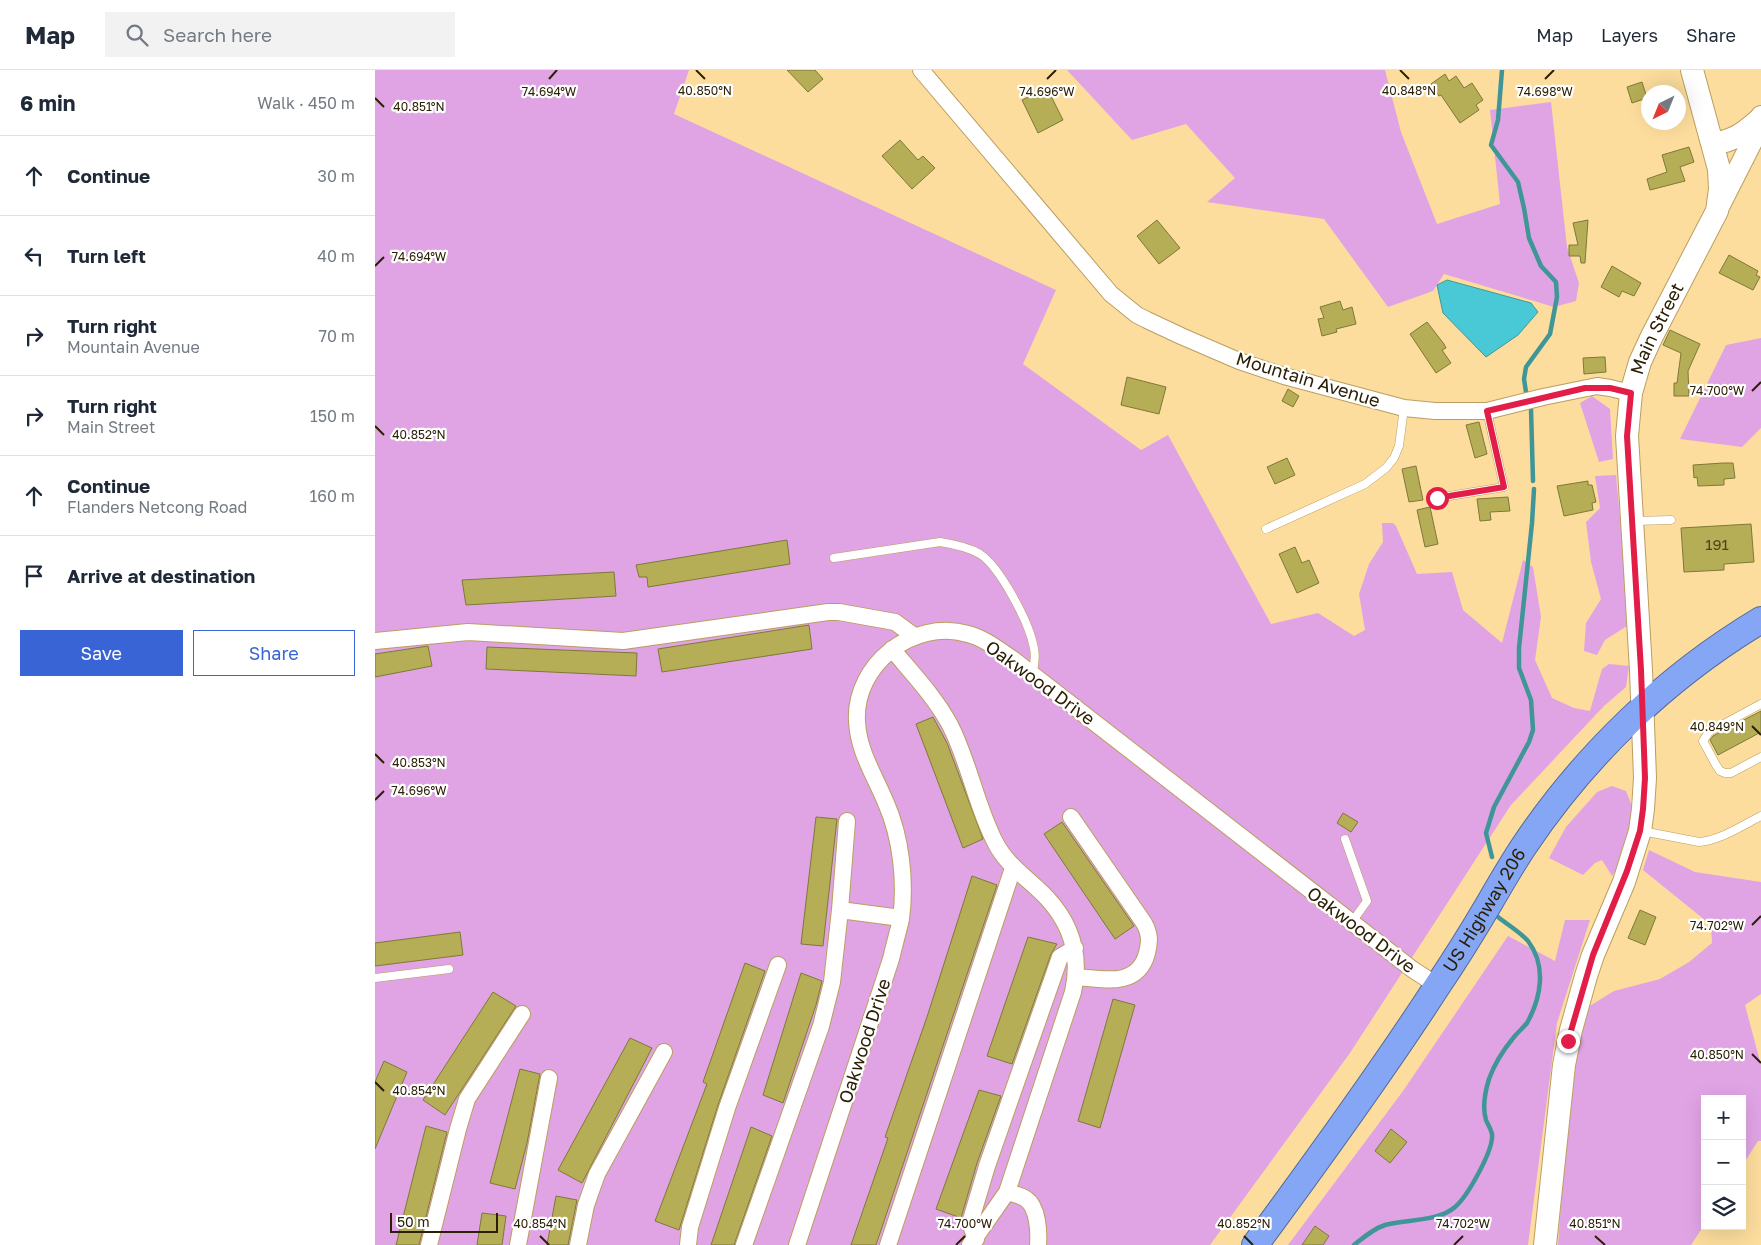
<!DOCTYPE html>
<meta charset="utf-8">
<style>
body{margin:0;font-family:"Golos Text",sans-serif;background:#f2f2f3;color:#1f2937}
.controls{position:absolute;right:15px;bottom:15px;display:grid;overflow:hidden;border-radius:0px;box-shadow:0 5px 20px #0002}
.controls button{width:45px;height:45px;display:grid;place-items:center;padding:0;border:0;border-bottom:1px solid #e0e1e3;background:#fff;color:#1f2937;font:25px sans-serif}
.compass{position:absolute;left:1266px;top:15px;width:45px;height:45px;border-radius:50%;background:#fff;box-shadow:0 5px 20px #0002;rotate:223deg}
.scale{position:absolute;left:15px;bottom:12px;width:108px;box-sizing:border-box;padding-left:5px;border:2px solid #2b2005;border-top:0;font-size:14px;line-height:18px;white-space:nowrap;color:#2b2005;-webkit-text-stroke:4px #fff;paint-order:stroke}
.stop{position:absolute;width:15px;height:15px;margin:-11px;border:4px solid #e11d48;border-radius:50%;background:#fff}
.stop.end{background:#e11d48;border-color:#fff;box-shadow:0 1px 5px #0008}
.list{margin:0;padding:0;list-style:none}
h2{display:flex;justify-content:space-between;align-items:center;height:65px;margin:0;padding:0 20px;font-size:21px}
h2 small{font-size:16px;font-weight:400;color:#747a83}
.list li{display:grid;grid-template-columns:32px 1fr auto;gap:15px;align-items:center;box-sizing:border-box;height:80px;padding:0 20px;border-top:1px solid #e0e1e3}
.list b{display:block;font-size:19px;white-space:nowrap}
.list p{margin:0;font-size:16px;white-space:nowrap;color:#747a83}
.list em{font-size:16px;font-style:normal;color:#747a83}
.actions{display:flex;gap:10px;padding:15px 20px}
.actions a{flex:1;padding:11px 0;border:1px solid #3864d5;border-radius:0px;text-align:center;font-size:18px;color:#3864d5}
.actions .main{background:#3864d5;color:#fff}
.icon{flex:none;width:28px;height:28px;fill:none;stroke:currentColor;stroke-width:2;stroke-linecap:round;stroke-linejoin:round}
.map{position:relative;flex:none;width:1386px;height:1175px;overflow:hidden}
header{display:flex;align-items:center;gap:30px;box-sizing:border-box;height:70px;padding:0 25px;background:#fff;border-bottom:1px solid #e0e1e3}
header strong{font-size:24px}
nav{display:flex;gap:28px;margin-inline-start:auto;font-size:18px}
.search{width:350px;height:45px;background:#f2f2f3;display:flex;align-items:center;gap:12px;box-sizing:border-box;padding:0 18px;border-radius:0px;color:#747a83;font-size:19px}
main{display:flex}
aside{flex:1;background:#fff}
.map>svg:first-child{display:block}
.green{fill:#e0a4e4}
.water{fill:#49c9d6;stroke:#409697}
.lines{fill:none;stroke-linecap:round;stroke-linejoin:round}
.stream{stroke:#409697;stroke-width:4.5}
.building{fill:#b5ae56;stroke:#7e7936}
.service-casing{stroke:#bb9e5f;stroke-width:9}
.minor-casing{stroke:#bb9e5f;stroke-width:18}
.tertiary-casing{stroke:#bb9e5f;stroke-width:22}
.secondary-casing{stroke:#bb9e5f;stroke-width:24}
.trunk-casing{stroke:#51699f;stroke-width:28}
.service{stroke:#fff;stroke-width:8}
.minor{stroke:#fff;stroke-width:16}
.tertiary{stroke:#fff;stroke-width:20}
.secondary{stroke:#fff;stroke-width:22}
.trunk{stroke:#84a6f4;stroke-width:26}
.route{stroke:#e11d48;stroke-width:6}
.ticks{fill:none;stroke:#2b2005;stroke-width:2}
.labels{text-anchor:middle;stroke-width:4.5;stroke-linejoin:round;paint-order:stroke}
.number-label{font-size:15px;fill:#4e4419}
.street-label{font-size:18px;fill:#2b2005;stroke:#fff}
.ticks-label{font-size:12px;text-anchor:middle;fill:#2b2005;stroke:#fff;stroke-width:4.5;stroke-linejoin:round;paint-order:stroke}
</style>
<header>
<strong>Map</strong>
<div class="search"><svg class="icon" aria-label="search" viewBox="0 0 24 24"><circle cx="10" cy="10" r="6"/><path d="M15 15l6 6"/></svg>Search here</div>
<nav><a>Map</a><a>Layers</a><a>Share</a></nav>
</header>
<main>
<aside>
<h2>6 min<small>Walk · 450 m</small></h2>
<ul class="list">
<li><svg class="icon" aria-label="ahead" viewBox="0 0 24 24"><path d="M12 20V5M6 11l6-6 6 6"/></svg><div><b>Continue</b></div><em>30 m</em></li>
<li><svg class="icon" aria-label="left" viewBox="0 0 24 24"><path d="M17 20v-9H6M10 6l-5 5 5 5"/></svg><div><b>Turn left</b></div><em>40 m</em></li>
<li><svg class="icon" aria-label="right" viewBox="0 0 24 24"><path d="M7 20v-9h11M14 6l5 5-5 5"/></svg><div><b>Turn right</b><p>Mountain Avenue</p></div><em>70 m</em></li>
<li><svg class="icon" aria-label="right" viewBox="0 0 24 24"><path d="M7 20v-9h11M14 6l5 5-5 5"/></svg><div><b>Turn right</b><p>Main Street</p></div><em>150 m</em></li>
<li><svg class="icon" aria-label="ahead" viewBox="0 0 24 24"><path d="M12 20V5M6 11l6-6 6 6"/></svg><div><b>Continue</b><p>Flanders Netcong Road</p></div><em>160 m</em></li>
<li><svg class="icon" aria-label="arrive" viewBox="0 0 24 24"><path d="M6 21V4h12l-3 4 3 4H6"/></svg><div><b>Arrive at destination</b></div></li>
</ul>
<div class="actions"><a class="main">Save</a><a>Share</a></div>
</aside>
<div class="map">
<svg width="1386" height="1175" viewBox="0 0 1386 1175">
<rect width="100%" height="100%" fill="#fcdd9d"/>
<path class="green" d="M0 0H314L299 44 681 220 648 294 766 380 793 365 896 554 943 543 979 566 990 560 984 524 994 494 1008 472 1007 453H1018L1021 456 1042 504 1077 502 1088 540 1127 573 1148 490 1158 497 1166 547 1160 590 1177 628 1199 638 1215 641 1227 599 1234 594 1254 596 1251 617 1229 636 1136 735 975 983 835 1175H0Z
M692 0H1010L1026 62 1062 154 1125 134 1115 40 1176 32 1192 177 1204 213 1201 231 1179 237 1069 204 1058 221 1013 237 949 149 832 132 860 108 811 54 757 70Z
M1386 268V358L1367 377 1305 369 1351 275Z
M1217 326 1235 339 1238 389 1224 392 1205 333Z
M1241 405 1252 524V556L1230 570 1222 585 1209 581 1211 553 1226 529 1216 492 1211 452 1225 438 1220 406Z
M1237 716 1251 721 1259 741 1252 782 1237 806 1227 790 1220 793 1208 805 1174 788 1191 757 1222 722Z
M1274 780 1320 802 1386 812V924L1370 935 1386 995V1071H1383L1367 1096V1029H1330V1154L1316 1175H1183L1197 985 1213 937 1239 921 1285 909 1314 892 1337 873 1336 855 1268 800Z
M1190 850H1215L1182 953 1153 1175H913L1028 1021 1133 866 1180 891Z"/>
<path class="water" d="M1072 210 1156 233 1163 242 1143 265 1111 287 1068 243 1062 215Z"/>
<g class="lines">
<path class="stream" d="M1127 0 1123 50 1116 75 1143 112 1149 138 1154 168 1166 196 1181 212 1182 227 1175 264 1151 297 1149 309 1151 322
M1156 339 1158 411
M1117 787 1111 763 1119 737 1154 672 1158 660 1156 630 1144 598V578L1157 453 1159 419
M979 1175C989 1167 998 1159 1010 1155 1031 1149 1063 1152 1080 1137 1092 1127 1119 1080 1117 1064 1116 1059 1113 1055 1111 1050 1107 1037 1110 1022 1114 1009 1119 995 1129 979 1139 967 1143 962 1148 958 1152 953 1166 928 1172 896 1153 871 1145 862 1133 855 1123 847"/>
</g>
<path class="building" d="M412 0H440L448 9 433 22Z
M1070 4 1074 11 1081 6 1089 18 1097 13 1108 30 1101 35 1104 40 1085 53 1066 25 1064 26 1056 14Z
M1267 12 1272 28 1257 33 1252 17Z
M672 18 688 50 663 63 647 30Z
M525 70 543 90 548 86 560 98 537 119 507 86Z
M1314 77 1319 92 1305 97 1310 111 1275 120 1272 109 1292 102 1287 85Z
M782 150 805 178 784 194 762 166Z
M1213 150 1210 193H1206L1205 186H1194V175H1203L1198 153Z
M1354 185 1383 201 1381 205 1385 207 1378 220 1344 203Z
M1237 196 1266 213 1259 226 1247 221 1244 227 1226 217Z
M965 231 968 240 977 237 981 254 961 259 962 262 947 266 943 249 949 248 945 237Z
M1052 252 1069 274 1071 278 1067 280 1076 293 1061 303 1035 264Z
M1295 260 1325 274 1313 301 1314 326H1299V313H1302L1306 283 1288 275Z
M1227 287H1230L1231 302 1209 304 1208 288Z
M752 307 791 317 784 344 746 335Z
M913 319 924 326 918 337 907 331Z
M1104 352 1112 384 1100 388 1091 355Z
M912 388 920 405 900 414 892 397Z
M1348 393H1358L1360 408 1349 409V415L1323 416 1322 407 1319 408 1318 395Z
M1041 396 1048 430 1034 432 1027 399Z
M1213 411V415H1217L1221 432 1217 433 1218 440 1189 446 1182 416Z
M1133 427 1135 441 1115 442 1116 450 1105 451 1102 429Z
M1055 437 1063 474 1050 477 1042 440Z
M1376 454 1379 492 1349 494V500L1309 502 1306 458Z
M412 470 415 494 273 517 272 507H264L261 495Z
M920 477 927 493 934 490 944 513 922 523 904 484Z
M239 502 241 526 91 535 87 510Z
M434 555 437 579 287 602 283 579Z
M53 576 57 596 0 607V584Z
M112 577 262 583 261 606 111 599Z
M1386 641V662L1343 685 1335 670 1338 666Z
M558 647 572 673 608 769 588 778 541 654Z
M968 743 983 752 976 762 962 753Z
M441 747 462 749 448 876 426 874Z
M687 752 759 856 740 869 669 764Z
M597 806 622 815 501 1175H476L513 1068 510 1067 552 947Z
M1265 840 1281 847 1270 875 1253 868Z
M85 862 88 885 0 896V873Z
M653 867 682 874 676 884 637 994 612 986Z
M370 893 390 901 343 1035 304 1160 280 1151 332 1014 328 1012Z
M426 903 447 911 441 935 408 1033 388 1025Z
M118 922 141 936 70 1045 48 1030Z
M738 929 760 935 725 1058 703 1051Z
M255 968 277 978 207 1113 183 1100Z
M9 991 32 1002 0 1079V1012Z
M145 999 165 1004 152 1073 140 1119 115 1113Z
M604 1020 626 1026 602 1093 586 1148 561 1139Z
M51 1056 72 1062 44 1175H21Z
M376 1057 397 1066 359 1175H336Z
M1016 1059 1032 1072 1015 1093 1000 1081Z
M181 1126 202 1130 193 1175H172Z
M107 1143 131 1146 127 1175H102Z
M940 1156 954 1166 948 1175H927Z"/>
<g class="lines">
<g class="service-casing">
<path id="service" d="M1062 428 1129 417 1112 341
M1260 451 1296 450
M891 459 990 414 1011 398 1019 388 1024 376 1029 338
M459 488 565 472C578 474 593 477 605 484 625 497 653 551 658 574 661 584 660 594 657 604
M1386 634 1334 662 1328 671 1341 695 1345 701 1350 703H1356L1386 687
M1267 761 1324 772C1346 770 1366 756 1386 746
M970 769 992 831 977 852
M0 908 74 899"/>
</g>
<g class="minor-casing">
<path id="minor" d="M546 0 736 224 762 245 772 250 806 266 864 291 909 306 1029 338 1060 341H1112L1168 327 1222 316 1235 318 1256 323
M0 571 93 562 248 571 453 542H464L520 552 539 566
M517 579C537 603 560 627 575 655 594 692 601 735 620 772 632 796 654 809 672 828 697 855 706 886 698 922L632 1122 595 1175
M696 747 769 853C775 864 775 871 772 883 763 918 728 909 702 907
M465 840 526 848
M632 1122C638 1124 646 1125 651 1129 663 1137 664 1162 663 1175
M601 1169 595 1153 612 1096 685 887 700 878
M54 1175 83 1059 92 1029 147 944
M143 1175 174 1008
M203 1175 211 1135 222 1104 289 982
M313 1175 315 1157 352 1038 403 895
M369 1175 446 956 457 912 465 840 472 751
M422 1175 516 889C519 876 523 862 526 849 531 811 526 767 511 733 500 706 483 681 482 651 479 595 538 548 593 564 609 568 624 580 639 590L1037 899 1063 916
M513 1175 638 798"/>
</g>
<g class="tertiary-casing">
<path id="tertiary" d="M1344 137 1383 60 1386 46"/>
</g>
<g class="secondary-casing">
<g id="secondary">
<path d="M1338 74C1360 70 1368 64 1384 50"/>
<path id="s1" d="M1170 1175 1189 995 1196 960 1211 906 1218 885 1249 812 1265 761 1268 739 1270 708 1266 600 1252 366 1256 323 1265 292 1277 266 1342 141 1345 119 1344 99 1317 0"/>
</g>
</g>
<g class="trunk-casing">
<g id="trunk">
<path id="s2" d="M880 1175C942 1091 1004 1006 1061 918 1080 890 1098 861 1115 832 1126 813 1137 794 1149 776 1210 685 1291 607 1386 550"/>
</g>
</g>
<use href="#service" class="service"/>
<use href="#minor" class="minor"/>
<use href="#tertiary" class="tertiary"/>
<use href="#secondary" class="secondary"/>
<use href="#trunk" class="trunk"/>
</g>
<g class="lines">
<path class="route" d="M1062 428 1129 417 1112 341 1210 318H1235L1256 323 1252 366 1266 600 1270 708 1268 739 1265 761 1252 801 1218 885 1193 971"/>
</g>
<path class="ticks" d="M321 0 330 9M1025 0 1034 9M174 9 182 0M672 9 681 0M1170 9 1179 0M0 28 9 37M0 196 9 187M1377 321 1386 312M0 356 9 365M1377 656 1386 665M0 684 9 693M0 730 9 721M1377 855 1386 846M1377 984 1386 993M0 1012 9 1021M165 1166 174 1175M869 1166 878 1175M1220 1166 1230 1175M581 1175 590 1166M1079 1175 1088 1166"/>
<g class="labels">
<g class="number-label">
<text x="1342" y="480">191</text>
</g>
<g class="street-label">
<text dy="6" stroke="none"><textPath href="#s1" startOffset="936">Main Street</textPath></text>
<text transform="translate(933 310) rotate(17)" y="6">Mountain Avenue</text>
<text transform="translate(665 613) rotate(36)" y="6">Oakwood Drive</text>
<text dy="6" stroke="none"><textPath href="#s2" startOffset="406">US Highway 206</textPath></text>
<text transform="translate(986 860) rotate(37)" y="6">Oakwood Drive</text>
<text transform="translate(490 971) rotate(-72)" y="6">Oakwood Drive</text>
</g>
</g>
<g class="ticks-label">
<text x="330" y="25">40.850°N</text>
<text x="1034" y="25">40.848°N</text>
<text x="174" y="26">74.694°W</text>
<text x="672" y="26">74.696°W</text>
<text x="1170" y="26">74.698°W</text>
<text x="44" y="41">40.851°N</text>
<text x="44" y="191">74.694°W</text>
<text x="1342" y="325">74.700°W</text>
<text x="44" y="369">40.852°N</text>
<text x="1342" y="661">40.849°N</text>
<text x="44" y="697">40.853°N</text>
<text x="44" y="725">74.696°W</text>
<text x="1342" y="860">74.702°W</text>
<text x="1342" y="989">40.850°N</text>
<text x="44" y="1025">40.854°N</text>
<text x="590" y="1158">74.700°W</text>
<text x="1088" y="1158">74.702°W</text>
<text x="165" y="1158">40.854°N</text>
<text x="869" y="1158">40.852°N</text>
<text x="1220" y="1158">40.851°N</text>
</g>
</svg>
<div class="controls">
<button>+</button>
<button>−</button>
<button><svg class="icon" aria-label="layers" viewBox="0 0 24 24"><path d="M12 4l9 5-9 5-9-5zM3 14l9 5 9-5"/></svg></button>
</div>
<svg class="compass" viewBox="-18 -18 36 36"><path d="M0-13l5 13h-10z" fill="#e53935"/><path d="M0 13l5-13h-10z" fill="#747a83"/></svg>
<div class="scale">50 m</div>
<div class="stop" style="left:1062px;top:428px"></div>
<div class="stop end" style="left:1193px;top:971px"></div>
</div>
</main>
